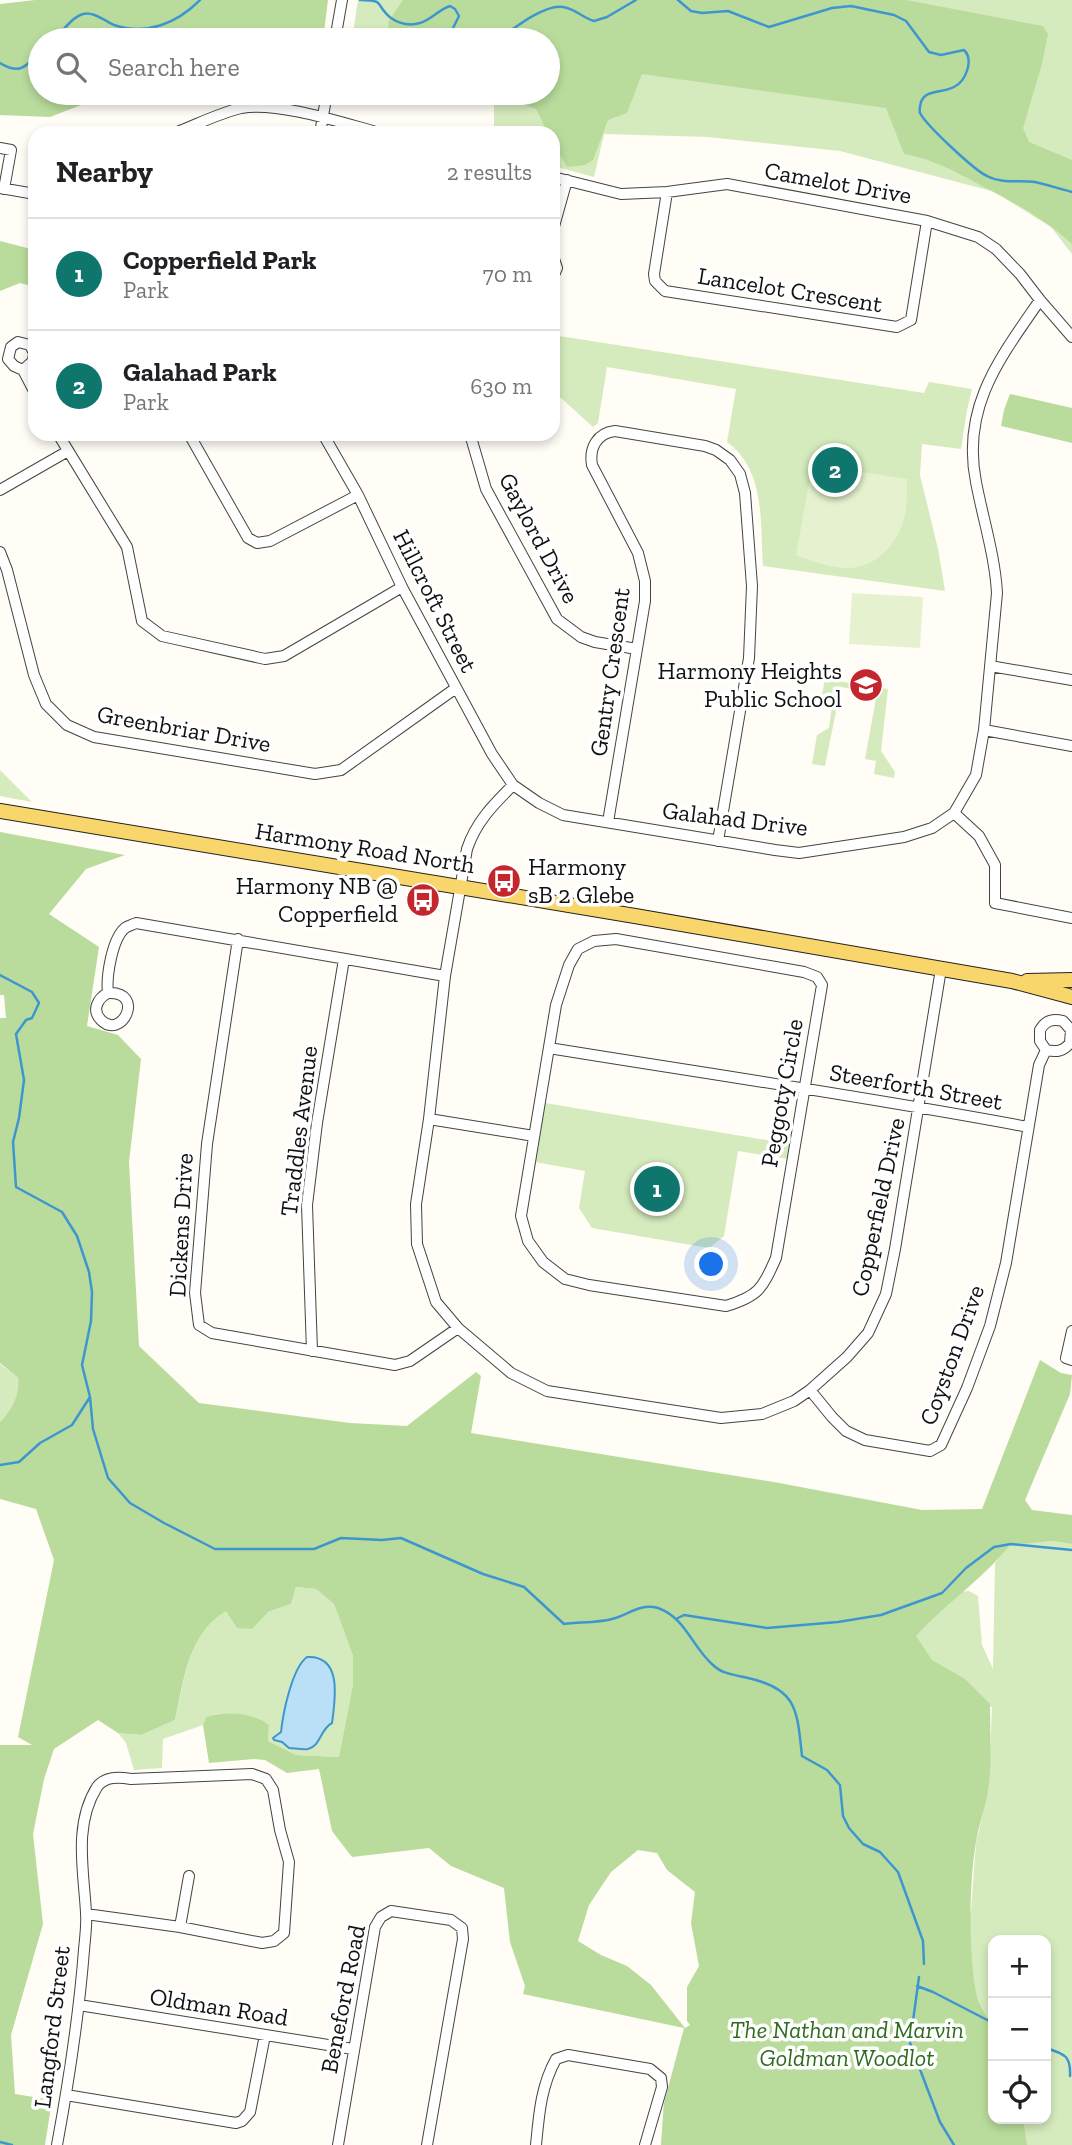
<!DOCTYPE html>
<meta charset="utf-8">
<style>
body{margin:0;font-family:"Zilla Slab",serif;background:#f6f6f6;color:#202124}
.controls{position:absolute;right:21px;bottom:21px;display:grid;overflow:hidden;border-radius:14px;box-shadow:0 4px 10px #0003}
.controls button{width:63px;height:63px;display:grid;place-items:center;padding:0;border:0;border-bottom:2px solid #e0e0e0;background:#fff;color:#202124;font:35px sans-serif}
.you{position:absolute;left:712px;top:1265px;width:24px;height:24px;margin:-18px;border:5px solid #fff;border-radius:50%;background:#1a73e8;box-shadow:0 0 0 10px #1a73e833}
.badge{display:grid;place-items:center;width:46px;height:46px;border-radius:50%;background:#0f766e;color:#fff;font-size:23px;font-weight:700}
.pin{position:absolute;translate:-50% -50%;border:4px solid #fff;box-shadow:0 2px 7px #0006}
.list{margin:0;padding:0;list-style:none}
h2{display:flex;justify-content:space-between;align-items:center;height:91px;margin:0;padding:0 28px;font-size:30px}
h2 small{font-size:23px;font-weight:400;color:#757577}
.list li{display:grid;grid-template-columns:46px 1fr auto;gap:21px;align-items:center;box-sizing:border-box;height:112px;padding:0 28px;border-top:2px solid #e0e0e0}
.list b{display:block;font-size:26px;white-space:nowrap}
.list p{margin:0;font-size:23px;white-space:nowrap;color:#757577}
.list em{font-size:23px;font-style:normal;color:#757577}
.icon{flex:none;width:38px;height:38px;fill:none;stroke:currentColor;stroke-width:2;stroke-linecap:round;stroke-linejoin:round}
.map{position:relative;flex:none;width:1072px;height:2145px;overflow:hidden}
.search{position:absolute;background:#fff;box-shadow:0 4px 10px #0003;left:28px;top:28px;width:532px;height:77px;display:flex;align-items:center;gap:18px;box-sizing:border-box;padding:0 24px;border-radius:38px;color:#757577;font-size:26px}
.panel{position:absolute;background:#fff;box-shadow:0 4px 10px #0003;left:28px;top:126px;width:532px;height:315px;border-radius:21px}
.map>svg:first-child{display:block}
.green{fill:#d5ebbd;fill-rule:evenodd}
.forest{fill:#b9dc9c;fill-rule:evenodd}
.pitch{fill:#e6f2cf}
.water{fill:#b9e0f7;stroke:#3f96cf;stroke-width:2}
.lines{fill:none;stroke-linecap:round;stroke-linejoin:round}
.stream{stroke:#3f96cf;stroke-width:2.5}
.minor-casing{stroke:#444;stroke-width:12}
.major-casing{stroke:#222;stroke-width:16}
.minor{stroke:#fff;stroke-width:10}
.major{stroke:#f9d66b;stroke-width:14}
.labels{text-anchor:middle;stroke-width:7;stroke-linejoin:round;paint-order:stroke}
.street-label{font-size:24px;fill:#111;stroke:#fff}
.poi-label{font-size:24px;fill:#111;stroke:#fff;text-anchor:end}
.park-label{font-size:24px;font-style:italic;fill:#2f6b1f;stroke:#fff}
</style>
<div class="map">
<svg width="1072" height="2145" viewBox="0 0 1072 2145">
<rect width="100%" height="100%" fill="#fffdf5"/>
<path class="green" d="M358 0H1072V254L1051 227 995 192 840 151 708 137 604 134 594 177 553 166V133H494V105L461 93H548V40H352Z
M553 335 924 393 929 382 972 389 967 410 961 449 922 444 920 475 938 549 945 591 763 566C760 524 766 470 727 442L736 389 607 367 598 423 593 427 561 398 553 399Z
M825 679 888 689 881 751 895 772 894 778 874 774 876 761 865 759 877 693 841 687 825 766 812 764 817 735 829 728 833 698 822 695Z
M0 770 32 802 0 796Z
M545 1103 790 1144 788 1159 738 1151 724 1236 709 1248 592 1228 579 1208 585 1171 535 1162Z
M0 1364 18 1378C20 1395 11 1411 0 1422Z
M1052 1541 1072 1544V2145H661L664 2103 971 1911 976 1843 989 1788 992 1707 972 1705 904 1660 915 1597 969 1591 978 1596 982 1645 993 1669 995 1563 1010 1544ZM993 1940H1046V2119H993Z
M296 1587 316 1589 334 1604 353 1656V1684L339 1757 296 1755 268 1741 269 1725C248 1715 229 1710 206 1717L203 1725 163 1739 162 1768 134 1770 126 1743 118 1733 141 1735 175 1720C185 1678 187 1636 226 1610L237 1628 268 1612 291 1604ZM312 1657 320 1660 326 1726 318 1743 289 1748 275 1736 281 1733C283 1713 292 1664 312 1657Z"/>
<path class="forest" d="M35 0H328L323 40H40V93H112L50 117 0 115V4Z
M403 0H906L1043 26 1048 34 1042 64 1023 128 1029 142 1072 160V244C1045 219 1013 202 980 185 956 172 931 158 904 154L886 108 642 74 627 113 608 120 593 160 585 165 567 167 553 142V133H548L536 109 515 101 494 105 461 93H548V40H391L388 22Z
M0 241 35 250V287L20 283 0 291Z
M1010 394 1072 408V443L1001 426 1004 410Z
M0 832 125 855 86 869 49 914 99 947 87 1026 118 1035 141 1059 129 1162 139 1346 199 1403 350 1423 407 1426 476 1372 481 1376 471 1433 774 1482 922 1510 982 1509 1040 1360 1061 1373 1072 1375 1070 1394 1025 1500 1032 1510 1072 1515V1544L1052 1541 1010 1545C983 1579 946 1603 916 1636L932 1660 965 1679 990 1704C990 1731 992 1758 989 1785 987 1804 979 1823 976 1842 969 1882 968 1957 977 1997 980 2007 986 2017 993 2025V2119H1023L1027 2145H661L664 2103 684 2028 523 1994 525 1986 510 1942 504 1888 451 1866 429 1848 352 1857 332 1831 319 1769 287 1773 265 1760 254 1759 209 1763 203 1725 206 1717C225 1711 252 1712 269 1725L268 1741 296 1755 339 1757 353 1684V1656L334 1604 316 1589 296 1587 291 1604 268 1612 252 1629 237 1628 226 1611C188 1634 184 1679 175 1720L141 1735 118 1733 98 1720 54 1749 44 1779 33 1834 43 1924 11 2035 15 2094 52 2100 45 2145H0V1745H32L18 1737 54 1560 36 1509 0 1499V1422C11 1411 20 1395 18 1378L0 1363V1018H6L4 995H0ZM638 1850 657 1853 667 1870 695 1892 691 1923 699 1966 687 1987V2021L690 2025 685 2028 651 1985 627 1966 601 1955 578 1941 589 1905 611 1872Z"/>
<path class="pitch" d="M815 465 907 479C907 493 907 509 903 522 896 546 874 568 848 568 830 568 812 561 796 555L812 467Z
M852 593 923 597 920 648 849 644Z"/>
<path class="water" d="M307 1657C343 1655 335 1700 332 1723 320 1729 321 1746 308 1749 302 1750 294 1748 289 1748L282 1742 274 1740 273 1738 281 1732C283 1713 292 1668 307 1657Z"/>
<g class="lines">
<path class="stream" d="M360 0C366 0 372 0 377 2 381 5 381 8 384 11 392 22 407 27 420 23 431 20 438 10 450 6L455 9 459 16 452 30V36L456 40
M678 0 691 11 702 13 728 11 769 27 832 8 851 6 894 15 906 21 929 52 941 55 964 50C974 60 966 81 954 87 943 93 926 89 921 102 920 106 919 109 920 113 926 125 974 170 987 176 1002 184 1020 180 1035 182 1048 185 1060 189 1072 192
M54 40C62 32 72 17 83 14 93 11 105 21 114 25 147 36 177 23 200 0
M498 40C513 29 544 4 563 7 574 8 583 18 594 21L607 17 636 0
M0 63C20 75 25 67 40 53
M0 975 32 992 39 1003 32 1018 26 1020 16 1034 24 1080 19 1118 13 1142 16 1187 62 1212 77 1236 89 1272 92 1292 91 1321 82 1365 90 1397 93 1429 108 1478 130 1503 164 1523 215 1549H314L341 1538 382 1540 401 1538 483 1574 524 1587 564 1624C579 1622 597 1623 612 1619 628 1615 640 1603 658 1608 686 1618 692 1647 713 1665 722 1674 735 1675 748 1678 798 1689 797 1711 802 1756L827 1770 840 1785 843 1816 849 1828 863 1844 880 1852 898 1872 923 1941 924 1964
M0 1465 19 1462 40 1443 72 1425 90 1397
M676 1619 684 1615 767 1628 838 1622 881 1615 942 1593 966 1568 994 1547 1011 1544 1072 1550
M919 1977 910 2043 940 2122 954 2145
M917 1986 933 1992 993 2023
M1046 2048C1064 2054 1071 2055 1070 2076
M0 2142 12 2145"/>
<g class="minor-casing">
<path id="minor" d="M335 40 342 0
M175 133C196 125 219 113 241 108 277 101 343 123 380 133
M320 133 327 93
M0 148 11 150 4 189
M553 177 621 194 667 192 727 184 927 221 978 237 996 249 1020 274 1040 300 1072 337
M0 188 35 194
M667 192 654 274 655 281 665 291 897 327 911 320 927 221
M553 230 567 180
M553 256 557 268 553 277
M23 370 33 361 34 353 30 345 18 342 11 347 8 359 14 366 23 370 35 393
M58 434 127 547 142 621 162 636 265 659 284 656 402 587
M189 434 248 538 257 543 270 541 358 495
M323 434 358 495 402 587 492 754 513 785 539 803 563 815 775 850 799 853 904 837 932 828 954 813 976 775 984 730 997 593C995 556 983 519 976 482 961 407 1000 358 1040 300
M470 434 486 489 557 619 581 637 595 642 637 649
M0 490 68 451
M0 552 7 570 34 675 46 704 67 725 94 737 315 774 341 770 456 688
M990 666 1072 680
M984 730 1072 746
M513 785C493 805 476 822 467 849L445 976 429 1119 416 1204 417 1244 436 1302 458 1328 511 1373 547 1391 721 1418 762 1414 794 1401 810 1390 847 1357 868 1333 886 1294 895 1249 941 969
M954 813 979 836 995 865V903L1072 918
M608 822 645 601V581L638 553 592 465C589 448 597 433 615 431L705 446 716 450 730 460 740 474 745 493 752 586 749 658 718 841
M238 939 207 1144 195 1293 199 1325 212 1333 395 1365 410 1361 458 1328
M616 939 804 972 817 977 822 985 776 1258C762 1289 759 1296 726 1306L589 1285 565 1279 543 1262 528 1241 521 1216 556 1005 569 965 578 949 594 941Z
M108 993C146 991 122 1041 101 1020 91 1010 98 998 108 993 106 977 112 939 125 928 128 926 132 925 136 923L445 976
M549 1048C709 1074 869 1097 1028 1127
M429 1119 534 1136
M1072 1331 1066 1358 1072 1360
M312 1351 307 1205 317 1123 344 959
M810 1390 832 1417 846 1431 865 1440 930 1451 941 1445 967 1388 990 1326 1006 1263 1039 1065 1046 1050C1056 1052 1063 1052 1070 1043L1071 1030 1063 1021C1052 1018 1045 1021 1040 1030V1041L1046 1050
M180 1927 189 1876
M79 2005 353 2049
M66 2095 236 2123 242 2121 250 2112 265 2035
M57 2145C69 2080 79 2015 84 1950 85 1938 87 1925 86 1913 84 1872 73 1825 97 1787 105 1776 119 1777 131 1779L252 1774 266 1779 273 1790 280 1830 289 1862 284 1933 274 1941 262 1943 180 1927 86 1914
M338 2145 375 1927 381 1917 391 1911 451 1920 462 1928 463 1939 427 2145
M536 2145C539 2114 541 2086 556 2059L568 2055 650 2069 661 2078 662 2087 645 2145"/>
</g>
<g class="major-casing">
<path id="major" d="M0 811 635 916 1012 981 1072 997
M1027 981 1072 980"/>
</g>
<use href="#minor" class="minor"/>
<use href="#major" class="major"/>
</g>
<defs>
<g id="school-disc" transform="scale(1.75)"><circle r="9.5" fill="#c4262e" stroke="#fff"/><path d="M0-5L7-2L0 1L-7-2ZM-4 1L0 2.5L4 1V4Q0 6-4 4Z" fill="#fff"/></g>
<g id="bus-disc" transform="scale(1.75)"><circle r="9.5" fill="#c4262e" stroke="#fff"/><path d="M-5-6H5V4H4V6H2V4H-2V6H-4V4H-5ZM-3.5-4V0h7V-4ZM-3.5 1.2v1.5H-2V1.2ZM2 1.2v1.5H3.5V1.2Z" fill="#fff"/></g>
</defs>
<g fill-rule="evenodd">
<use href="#school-disc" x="866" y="685"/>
<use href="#bus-disc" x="504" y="881"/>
<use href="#bus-disc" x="423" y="900"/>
</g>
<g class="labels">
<g class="street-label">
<text transform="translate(838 183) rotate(10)" y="8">Camelot Drive</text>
<text transform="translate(790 290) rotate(9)" y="8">Lancelot Crescent</text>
<text transform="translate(539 538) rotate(62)" y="8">Gaylord Drive</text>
<text transform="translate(435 601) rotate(63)" y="8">Hillcroft Street</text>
<text transform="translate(610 672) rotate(-82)" y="8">Gentry Crescent</text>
<text transform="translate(184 729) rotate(10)" y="8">Greenbriar Drive</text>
<text transform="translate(735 819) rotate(7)" y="8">Galahad Drive</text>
<text transform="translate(365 848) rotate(9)" y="8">Harmony Road North</text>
<text transform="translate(916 1087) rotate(10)" y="8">Steerforth Street</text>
<text transform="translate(782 1093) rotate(-80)" y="8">Peggoty Circle</text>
<text transform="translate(299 1131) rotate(-83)" y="8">Traddles Avenue</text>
<text transform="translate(878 1207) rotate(-78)" y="8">Copperfield Drive</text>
<text transform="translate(181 1225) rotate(-87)" y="8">Dickens Drive</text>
<text transform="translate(952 1355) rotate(-70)" y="8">Coyston Drive</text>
<text transform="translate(343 1999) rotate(-79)" y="8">Beneford Road</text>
<text transform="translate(219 2007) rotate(9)" y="8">Oldman Road</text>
<text transform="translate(52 2027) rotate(-83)" y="8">Langford Street</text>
</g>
<g class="poi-label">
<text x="842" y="679">Harmony Heights<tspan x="842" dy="28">Public School</tspan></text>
<text x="528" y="875" text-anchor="start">Harmony<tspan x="528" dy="28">sB 2 Glebe</tspan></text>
<text x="398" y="894">Harmony NB @<tspan x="398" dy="28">Copperfield</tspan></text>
</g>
<g class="park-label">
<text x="847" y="2038">The Nathan and Marvin<tspan x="847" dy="28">Goldman Woodlot</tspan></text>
</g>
</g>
</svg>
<div class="controls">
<button>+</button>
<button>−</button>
<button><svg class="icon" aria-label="locate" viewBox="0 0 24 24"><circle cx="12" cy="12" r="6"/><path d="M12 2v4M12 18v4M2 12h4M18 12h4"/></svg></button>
</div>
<div class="you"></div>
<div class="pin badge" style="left:657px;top:1189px">1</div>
<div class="pin badge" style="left:835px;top:470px">2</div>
<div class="search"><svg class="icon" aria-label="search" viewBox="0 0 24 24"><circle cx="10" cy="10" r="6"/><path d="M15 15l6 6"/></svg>Search here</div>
<section class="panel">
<h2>Nearby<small>2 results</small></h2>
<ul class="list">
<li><span class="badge">1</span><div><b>Copperfield Park</b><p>Park</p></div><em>70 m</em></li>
<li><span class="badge">2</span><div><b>Galahad Park</b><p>Park</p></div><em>630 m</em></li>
</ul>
</section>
</div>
